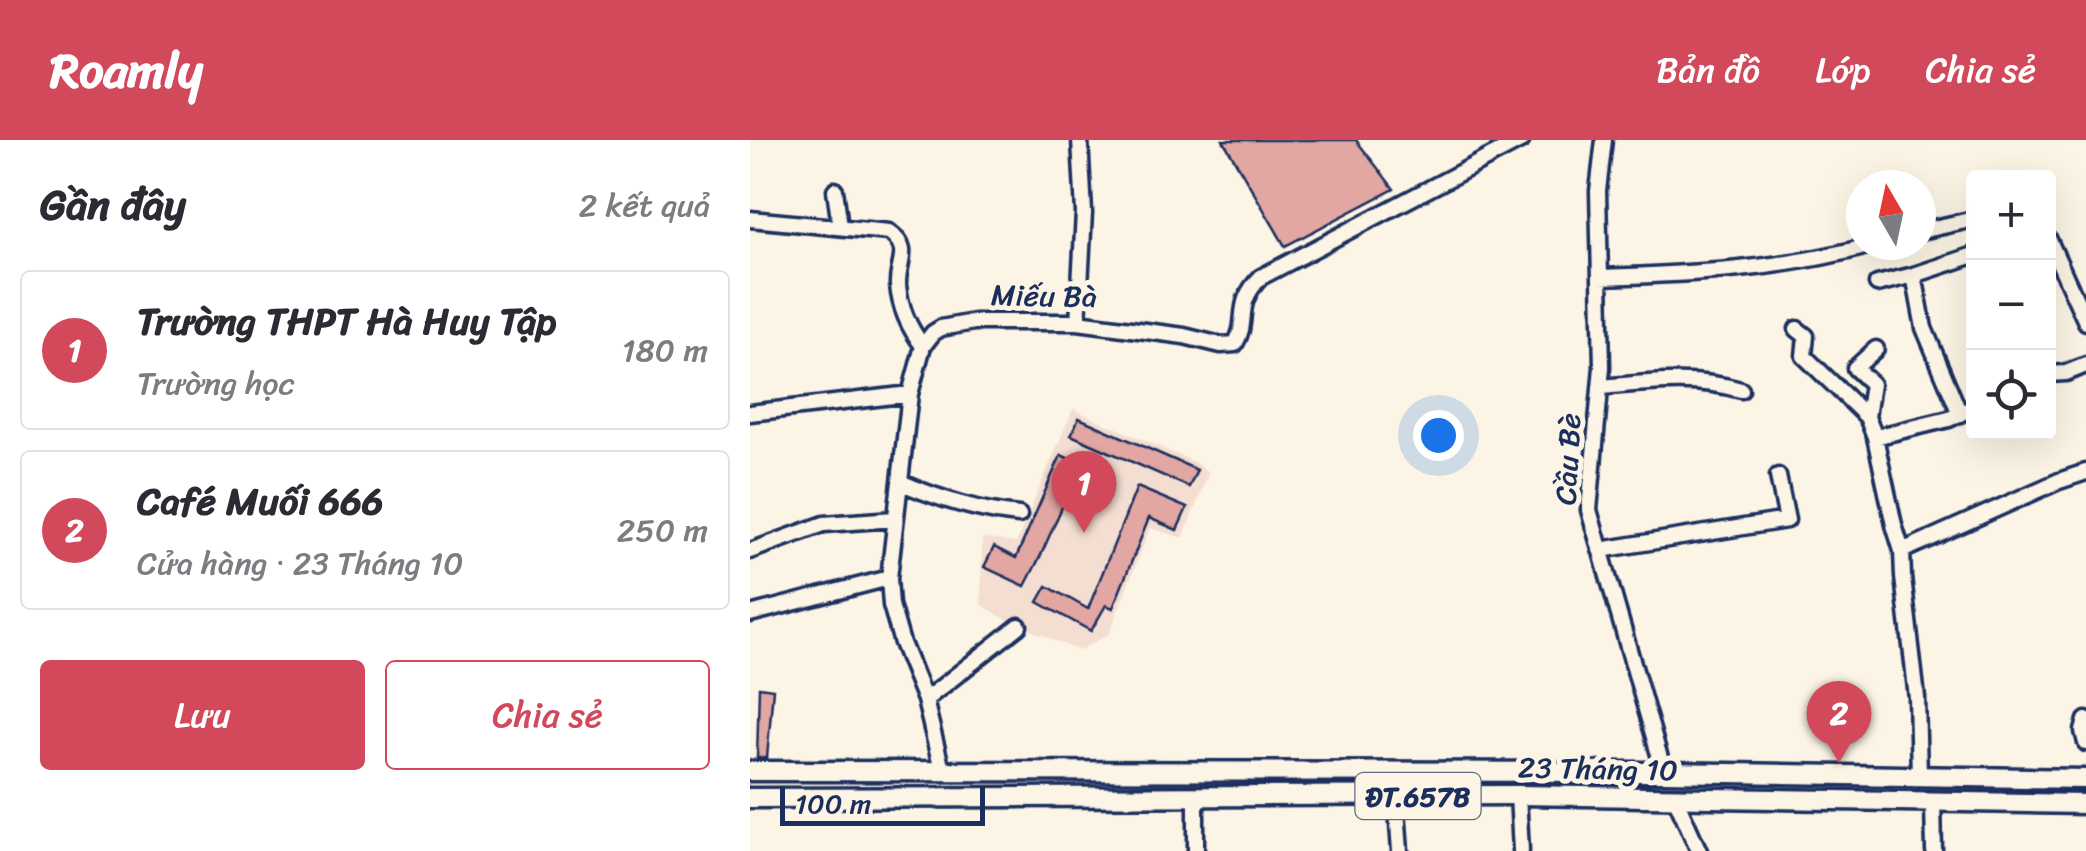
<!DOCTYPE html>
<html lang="vi">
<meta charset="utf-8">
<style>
body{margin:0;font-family:Sriracha,sans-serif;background:#f2f2f3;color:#2b2b33}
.controls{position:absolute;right:30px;top:30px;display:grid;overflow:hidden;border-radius:10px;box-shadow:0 10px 40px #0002}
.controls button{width:90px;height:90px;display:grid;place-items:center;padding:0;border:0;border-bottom:2px solid #e1e1e2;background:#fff;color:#2b2b33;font:50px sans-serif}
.compass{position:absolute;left:1096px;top:30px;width:90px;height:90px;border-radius:50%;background:#fff;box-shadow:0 10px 40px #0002;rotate:351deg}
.scale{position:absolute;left:30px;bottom:25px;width:205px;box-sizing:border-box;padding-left:10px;border:5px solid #1b2f5e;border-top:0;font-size:28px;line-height:35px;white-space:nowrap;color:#1b2f5e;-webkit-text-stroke:8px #fcf5e5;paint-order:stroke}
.you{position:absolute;left:688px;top:295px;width:35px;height:35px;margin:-25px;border:8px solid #fff;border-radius:50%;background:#1a73e8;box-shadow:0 0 0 15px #1a73e833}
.badge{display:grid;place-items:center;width:65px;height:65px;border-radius:50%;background:#d1495b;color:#fff;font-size:32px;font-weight:700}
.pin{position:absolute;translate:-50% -82px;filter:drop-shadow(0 2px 5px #0008)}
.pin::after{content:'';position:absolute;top:52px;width:35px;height:30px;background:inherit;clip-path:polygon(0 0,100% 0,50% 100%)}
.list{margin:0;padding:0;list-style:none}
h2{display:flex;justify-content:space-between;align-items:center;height:130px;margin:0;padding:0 40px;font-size:42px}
h2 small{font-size:32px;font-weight:400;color:#7c7c81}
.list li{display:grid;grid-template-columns:65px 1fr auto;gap:30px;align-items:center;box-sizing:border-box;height:160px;margin:0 20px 20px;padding:0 20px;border:2px solid #e1e1e2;border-radius:10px}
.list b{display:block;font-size:38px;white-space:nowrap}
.list p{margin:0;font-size:32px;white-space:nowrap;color:#7c7c81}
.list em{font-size:32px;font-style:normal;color:#7c7c81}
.actions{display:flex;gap:20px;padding:30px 40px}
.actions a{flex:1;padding:22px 0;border:2px solid #d1495b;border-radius:10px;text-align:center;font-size:35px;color:#d1495b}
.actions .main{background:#d1495b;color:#fff}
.icon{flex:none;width:55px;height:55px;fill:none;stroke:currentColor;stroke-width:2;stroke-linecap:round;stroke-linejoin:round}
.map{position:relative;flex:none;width:1336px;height:711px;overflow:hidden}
header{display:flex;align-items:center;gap:60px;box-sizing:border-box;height:140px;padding:0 50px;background:#d1495b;color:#fff}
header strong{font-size:48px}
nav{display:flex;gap:55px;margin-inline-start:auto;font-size:35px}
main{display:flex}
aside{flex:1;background:#fff}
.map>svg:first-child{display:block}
.built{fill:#f4ded1}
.building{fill:#e2a7a2;stroke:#1b2f5e;stroke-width:2.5}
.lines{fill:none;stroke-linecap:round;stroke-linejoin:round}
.minor-casing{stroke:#1b2f5e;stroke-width:21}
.major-casing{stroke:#1b2f5e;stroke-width:25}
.minor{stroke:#fcf5e5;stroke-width:14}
.major{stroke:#fcf5e5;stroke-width:18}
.labels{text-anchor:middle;stroke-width:10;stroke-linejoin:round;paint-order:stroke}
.shield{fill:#fcf5e5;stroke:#5e6a86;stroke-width:2.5}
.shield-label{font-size:28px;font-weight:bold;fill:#1b2f5e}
.street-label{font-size:30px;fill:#1b2f5e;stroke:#fcf5e5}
</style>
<header>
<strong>Roamly</strong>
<nav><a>Bản đồ</a><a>Lớp</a><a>Chia sẻ</a></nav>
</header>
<main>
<aside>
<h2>Gần đây<small>2 kết quả</small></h2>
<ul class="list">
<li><span class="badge">1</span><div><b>Trường THPT Hà Huy Tập</b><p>Trường học</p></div><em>180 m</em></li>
<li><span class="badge">2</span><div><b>Café Muối 666</b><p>Cửa hàng · 23 Tháng 10</p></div><em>250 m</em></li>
</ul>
<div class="actions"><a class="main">Lưu</a><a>Chia sẻ</a></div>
</aside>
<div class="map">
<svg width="1336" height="711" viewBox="0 0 1336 711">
<rect width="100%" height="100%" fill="#fcf5e5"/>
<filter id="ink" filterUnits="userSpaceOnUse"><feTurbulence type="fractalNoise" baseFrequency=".01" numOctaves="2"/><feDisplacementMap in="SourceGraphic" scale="20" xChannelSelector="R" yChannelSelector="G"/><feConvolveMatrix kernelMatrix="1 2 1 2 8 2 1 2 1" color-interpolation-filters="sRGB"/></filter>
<g filter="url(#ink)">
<path class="built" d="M323 269 444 322 459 332 433 398 400 388 359 494 329 511 255 479 231 464 232 398 266 403Z"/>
<path class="building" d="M473 0H606L644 49 535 106Z
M329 278 447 330 439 347 321 295Z
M311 315 331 324 291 415 275 446 234 427 244 407 266 418Z
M387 347 437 368 427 390 399 378 363 468 356 465 341 491 288 462 297 446 338 469Z
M9 547 23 549 17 618H7Z"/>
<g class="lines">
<g class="minor-casing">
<path id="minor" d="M854 0 848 51 852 227 839 370 914 632
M85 50 90 86
M0 79 139 92C163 110 147 122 148 145 150 169 159 188 173 206
M1171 91 1224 79
M1298 98 1336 182
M1164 135 1174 188 1210 274
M850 137C942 134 1033 130 1122 105
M1127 144 1164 135 1224 115
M328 182 334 73 330 0
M1047 189 1056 196 1054 216 1117 277
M1126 209 1105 228 1122 244 1117 277 1125 297 1144 385 1152 411 1153 437 1167 558 1169 636
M1298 234 1316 233 1336 225
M850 247C897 243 944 236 991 250
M0 273 160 254
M1125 297 1199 279 1224 267
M150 342C189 359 227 371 269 375
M850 410 1037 380 1028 336
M0 411 74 384 145 379
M1152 411 1309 341 1336 332
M0 474 139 438
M175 560 269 486
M1336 580 1333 591 1336 603
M192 630 175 560 152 503 141 465 139 438 160 254 173 206 183 193 191 188 224 182H328L434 196 471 205 485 204C500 180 483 165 511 137L772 0
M768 655 771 711
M646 656 650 711
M925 657 949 711
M1183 661 1184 711
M446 711V657"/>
</g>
<g class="major-casing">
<path id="major" d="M0 631 914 632 1336 639
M0 658 768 655 1336 664"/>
</g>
<use href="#minor" class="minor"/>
<use href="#major" class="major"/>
</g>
</g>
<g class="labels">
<rect class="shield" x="605.5" y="633" width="125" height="46" rx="8"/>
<g class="shield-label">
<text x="668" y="666">ĐT.657B</text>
</g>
<g class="street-label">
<text transform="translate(294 156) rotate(1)" y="10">Miếu Bà</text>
<text transform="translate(818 319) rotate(-87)" y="10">Cầu Bè</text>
<text transform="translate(848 629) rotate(1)" y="10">23 Tháng 10</text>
</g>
</g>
</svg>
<div class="controls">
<button>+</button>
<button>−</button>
<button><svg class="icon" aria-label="locate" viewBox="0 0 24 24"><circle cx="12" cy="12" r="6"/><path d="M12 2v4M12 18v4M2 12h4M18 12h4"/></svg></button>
</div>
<svg class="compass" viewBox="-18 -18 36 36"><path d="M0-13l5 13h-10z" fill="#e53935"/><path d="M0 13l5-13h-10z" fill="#7c7c81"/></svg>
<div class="scale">100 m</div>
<div class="you"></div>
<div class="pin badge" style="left:334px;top:393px">1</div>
<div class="pin badge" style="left:1089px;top:623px">2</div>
</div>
</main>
